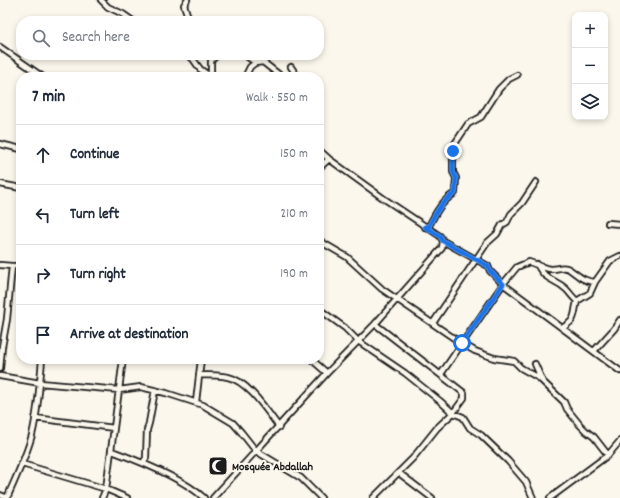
<!DOCTYPE html>
<meta charset="utf-8">
<style>
body{margin:0;font-family:Dekko,sans-serif;background:#f6f6f7;color:#1f2937}
.controls{position:absolute;right:12px;top:12px;display:grid;overflow:hidden;border-radius:8px;box-shadow:0 2px 6px #0003}
.controls button{width:36px;height:36px;display:grid;place-items:center;padding:0;border:0;border-bottom:1px solid #e0e1e3;background:#fff;color:#1f2937;font:20px sans-serif}
.stop{position:absolute;width:12px;height:12px;margin:-9px;border:3px solid #1a73e8;border-radius:50%;background:#fff}
.stop.end{background:#1a73e8;border-color:#fff;box-shadow:0 1px 4px #0008}
.list{margin:0;padding:0;list-style:none}
h2{display:flex;justify-content:space-between;align-items:center;height:52px;margin:0;padding:0 16px;font-size:17px}
h2 small{font-size:13px;font-weight:400;color:#747a83}
.list li{display:grid;grid-template-columns:26px 1fr auto;gap:12px;align-items:center;box-sizing:border-box;height:60px;padding:0 16px;border-top:1px solid #e0e1e3}
.list b{display:block;font-size:15px;white-space:nowrap}
.list em{font-size:13px;font-style:normal;color:#747a83}
.icon{flex:none;width:22px;height:22px;fill:none;stroke:currentColor;stroke-width:2;stroke-linecap:round;stroke-linejoin:round}
.map{position:relative;flex:none;width:620px;height:498px;overflow:hidden}
.search{position:absolute;background:#fff;box-shadow:0 2px 6px #0003;left:16px;top:16px;width:308px;height:44px;display:flex;align-items:center;gap:10px;box-sizing:border-box;padding:0 14px;border-radius:16px;color:#747a83;font-size:15px}
.panel{position:absolute;background:#fff;box-shadow:0 2px 6px #0003;left:16px;top:72px;width:308px;height:292px;border-radius:16px}
.map>svg:first-child{display:block}
.lines{fill:none;stroke-linecap:round;stroke-linejoin:round}
.minor-casing{stroke:#1c1c1c;stroke-width:8}
.minor{stroke:#fbf7ec;stroke-width:4.5}
.route{stroke:#1a73e8;stroke-width:5}
.labels{text-anchor:middle;stroke-width:4;stroke-linejoin:round;paint-order:stroke}
.poi-label{font-size:12px;font-weight:bold;fill:#1c1c1c;stroke:#fbf7ec;text-anchor:start}
</style>
<div class="map">
<svg width="620" height="498" viewBox="0 0 620 498">
<rect width="100%" height="100%" fill="#fbf7ec"/>
<filter id="ink" filterUnits="userSpaceOnUse"><feTurbulence type="fractalNoise" baseFrequency=".025" numOctaves="2"/><feDisplacementMap in="SourceGraphic" scale="8" xChannelSelector="R" yChannelSelector="G"/><feConvolveMatrix kernelMatrix="1 2 1 2 8 2 1 2 1" color-interpolation-filters="sRGB"/></filter>
<g filter="url(#ink)">
<g class="lines">
<g class="minor-casing">
<path id="minor" d="M101 0 108 7 123 14 133 21
M187 0 184 5 188 17V21
M0 47 43 77
M188 55 193 59 200 69 211 77
M245 55 252 60 257 61
M291 67 298 77
M211 77V61L217 55
M245 77 250 67 255 63 263 62 282 77
M0 144 21 149
M319 150 329 159 383 198 440 236 443 241 488 266 490 271 503 284 620 371
M319 168 329 159
M0 184 21 188
M608 223 620 224
M425 227 429 226C436 212 442 201 455 193L456 178 453 172V161L454 145 468 124 481 117 499 89 509 79 517 75
M319 239 323 243 347 257 382 289 461 343 475 351 494 358 514 361 521 368 539 378 564 402 567 409 580 425 586 431 594 437 608 455
M537 264C546 282 554 278 566 289 570 293 573 298 577 301
M0 265 12 266H21
M319 309 345 328 358 341 405 373 440 401 453 413 463 417 470 428 481 435 508 461 526 482 533 498
M433 323 487 243 497 234 502 225 507 222 511 214 522 203 536 182
M562 328C577 319 573 317 577 301L590 293 595 282
M594 351 614 329 620 320
M311 359 327 373
M535 364 542 380
M0 369 2 347 7 319 12 266
M441 374 503 284 517 267 529 262C536 264 543 268 550 269 557 270 562 265 569 269 578 275 584 282 595 282L610 261 620 256
M199 375C209 375 219 375 228 377 248 381 267 411 279 427
M0 376 40 383 119 390 141 387 166 393 203 405 233 423 241 432 256 451 301 478 321 498
M196 402 201 359
M35 418 114 428
M112 451C139 461 183 478 204 498
M143 463 146 458 147 430 149 423 155 390
M22 464 106 489 127 498
M399 473 432 498
M0 495 8 498
M7 498C16 477 26 457 32 435 38 411 40 384 42 359
M102 498 106 489 123 359
M213 498 327 373 375 324 442 248 443 241
M373 498 413 458 437 428 453 413 464 398V393L375 324
M550 498 600 461 608 455 620 441"/>
</g>
<use href="#minor" class="minor"/>
</g>
</g>
<g class="lines" filter="url(#ink)">
<path class="route" d="M453 151V172L456 178 455 193C442 201 436 212 429 226L425 227 440 236 443 241 488 266 490 271 503 284 462 343"/>
</g>
<defs>
<g id="mosque-square" transform="scale(1)"><rect x="-9" y="-9" width="18" height="18" rx="4" fill="#1c1c1c" stroke="#fbf7ec"/><path d="M3.5-4.9A6 6 0 1 0 3.5 4.9A5 5 0 1 1 3.5-4.9Z" fill="#fff"/></g>
</defs>
<g fill-rule="evenodd">
<use href="#mosque-square" x="218" y="466"/>
</g>
<g class="labels">
<g class="poi-label">
<text x="232" y="470">Mosquée Abdallah</text>
</g>
</g>
</svg>
<div class="controls">
<button>+</button>
<button>−</button>
<button><svg class="icon" aria-label="layers" viewBox="0 0 24 24"><path d="M12 4l9 5-9 5-9-5zM3 14l9 5 9-5"/></svg></button>
</div>
<div class="stop" style="left:462px;top:343px"></div>
<div class="stop end" style="left:453px;top:151px"></div>
<div class="search"><svg class="icon" aria-label="search" viewBox="0 0 24 24"><circle cx="10" cy="10" r="6"/><path d="M15 15l6 6"/></svg>Search here</div>
<section class="panel">
<h2>7 min<small>Walk · 550 m</small></h2>
<ul class="list">
<li><svg class="icon" aria-label="ahead" viewBox="0 0 24 24"><path d="M12 20V5M6 11l6-6 6 6"/></svg><div><b>Continue</b></div><em>150 m</em></li>
<li><svg class="icon" aria-label="left" viewBox="0 0 24 24"><path d="M17 20v-9H6M10 6l-5 5 5 5"/></svg><div><b>Turn left</b></div><em>210 m</em></li>
<li><svg class="icon" aria-label="right" viewBox="0 0 24 24"><path d="M7 20v-9h11M14 6l5 5-5 5"/></svg><div><b>Turn right</b></div><em>190 m</em></li>
<li><svg class="icon" aria-label="arrive" viewBox="0 0 24 24"><path d="M6 21V4h12l-3 4 3 4H6"/></svg><div><b>Arrive at destination</b></div></li>
</ul>
</section>
</div>
